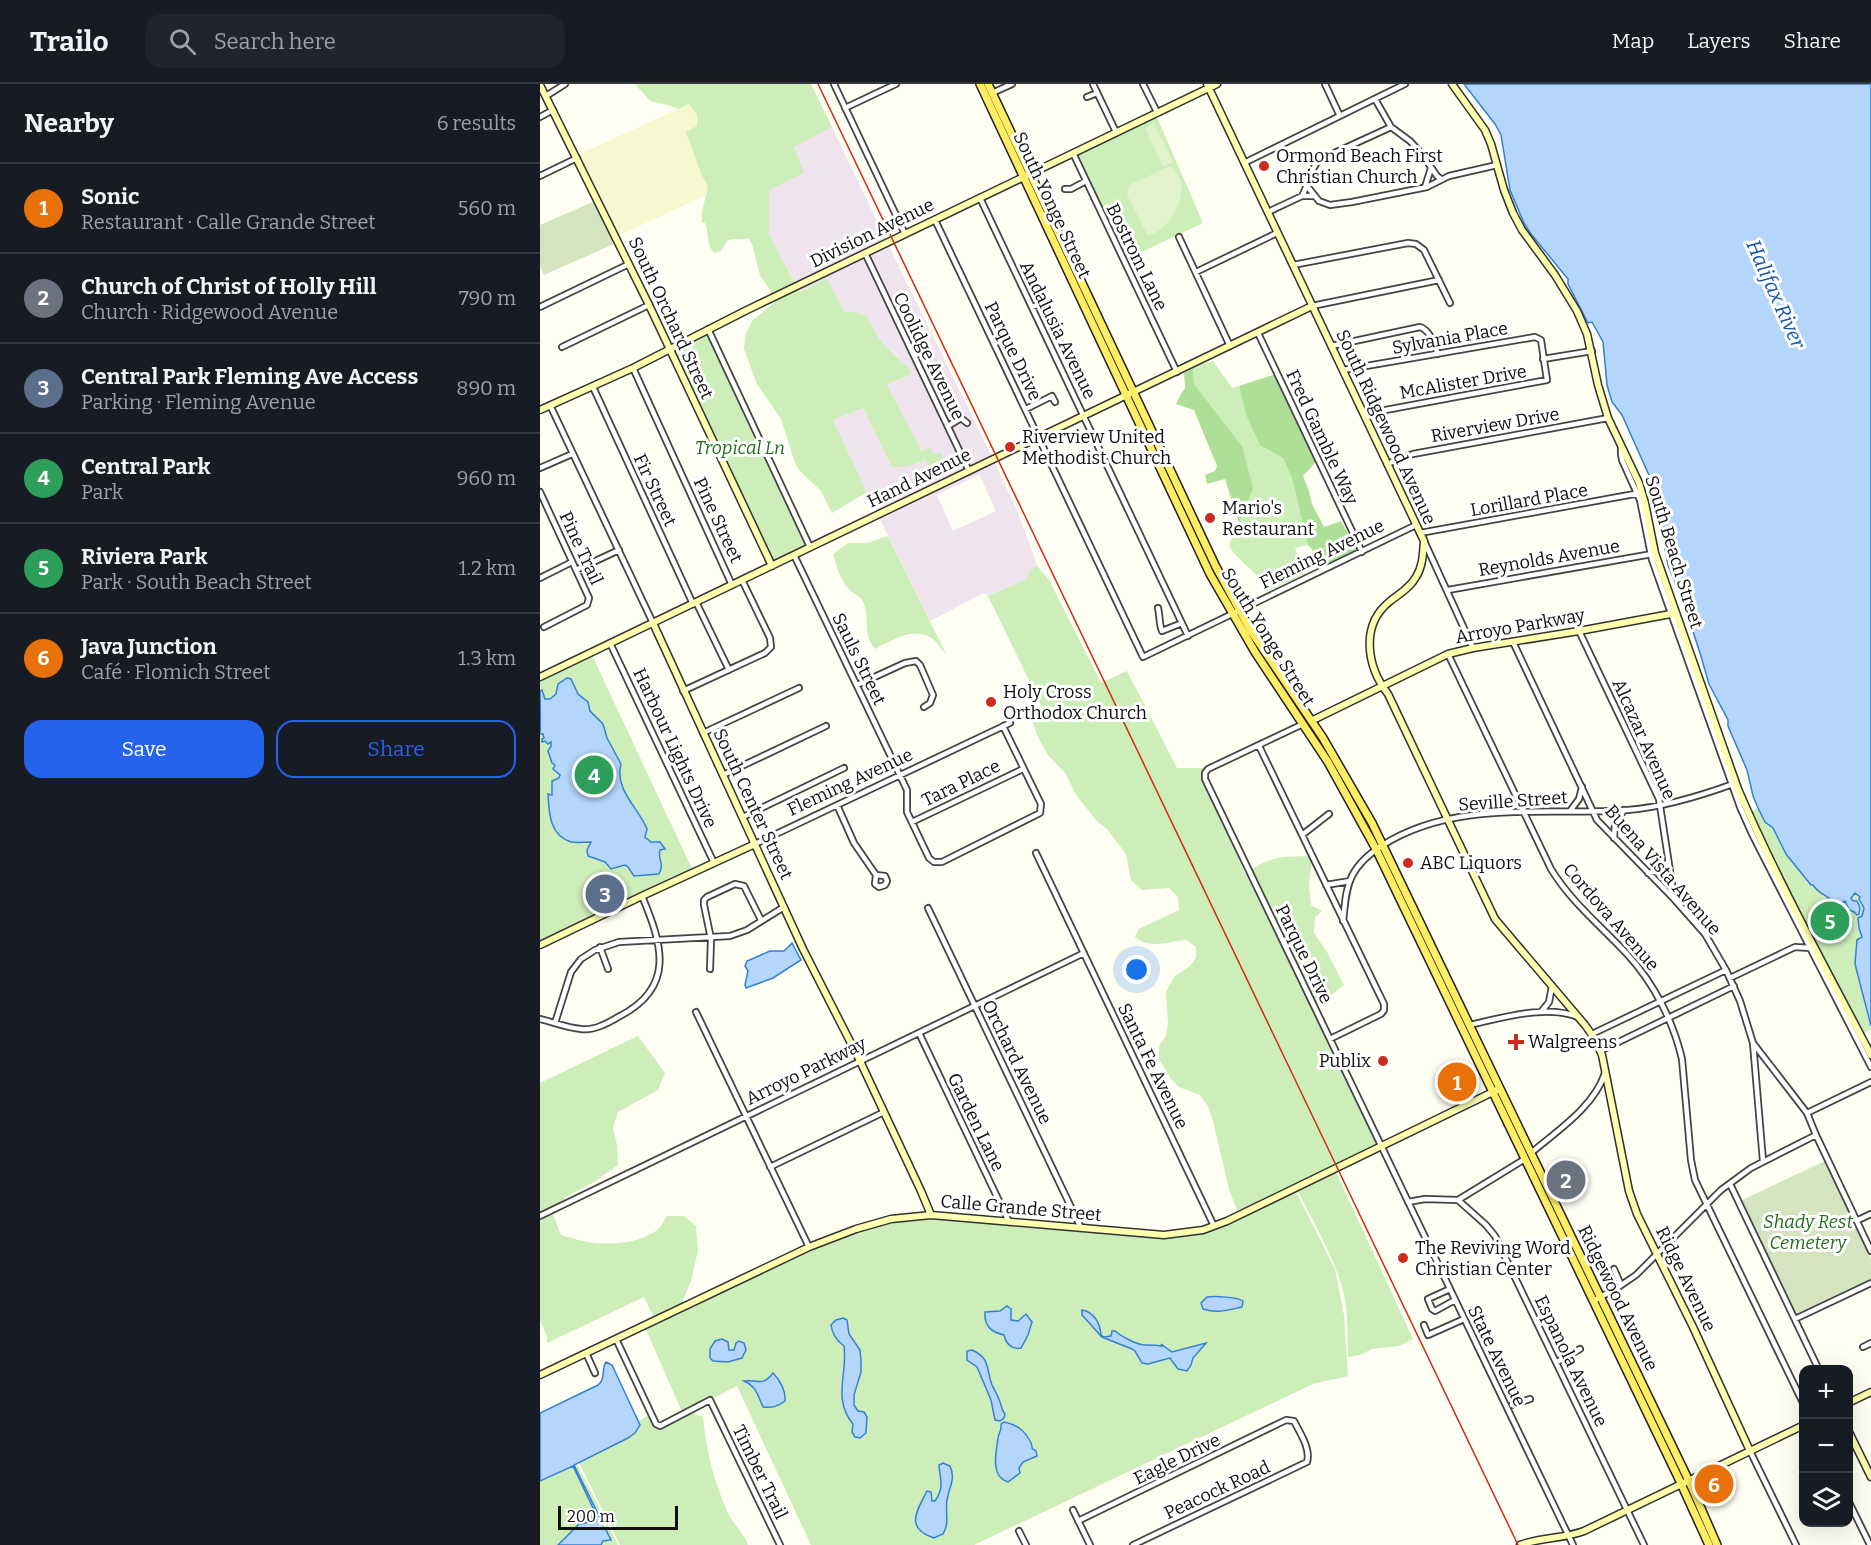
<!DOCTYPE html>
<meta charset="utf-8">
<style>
body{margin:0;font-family:Bitter,serif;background:#20242c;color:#f1f3f6}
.controls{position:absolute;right:18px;bottom:18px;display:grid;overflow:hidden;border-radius:12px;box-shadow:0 6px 24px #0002}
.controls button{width:54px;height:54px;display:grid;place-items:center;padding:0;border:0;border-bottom:2px solid #363941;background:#171b24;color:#f1f3f6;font:30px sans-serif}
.scale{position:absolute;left:18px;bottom:15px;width:120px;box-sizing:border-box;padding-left:6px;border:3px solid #101010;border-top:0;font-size:16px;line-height:21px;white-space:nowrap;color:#101010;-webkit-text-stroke:4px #fff;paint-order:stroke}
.you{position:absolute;left:597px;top:886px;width:21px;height:21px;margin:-15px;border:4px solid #fff;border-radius:50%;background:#1a73e8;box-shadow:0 0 0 9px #1a73e833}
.badge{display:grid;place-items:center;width:39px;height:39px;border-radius:50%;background:#2563eb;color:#fff;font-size:20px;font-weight:700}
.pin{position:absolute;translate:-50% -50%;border:3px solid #fff;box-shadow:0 2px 6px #0006}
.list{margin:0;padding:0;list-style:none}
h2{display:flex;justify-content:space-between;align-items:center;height:78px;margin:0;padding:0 24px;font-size:26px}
h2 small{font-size:20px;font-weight:400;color:#9ea1a6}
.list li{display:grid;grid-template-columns:39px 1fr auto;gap:18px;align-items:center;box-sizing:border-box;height:90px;padding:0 24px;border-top:2px solid #363941}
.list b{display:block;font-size:22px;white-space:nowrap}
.list p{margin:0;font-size:20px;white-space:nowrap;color:#9ea1a6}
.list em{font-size:20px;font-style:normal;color:#9ea1a6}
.actions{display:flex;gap:12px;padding:18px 24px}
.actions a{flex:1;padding:14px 0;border:2px solid #2563eb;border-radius:18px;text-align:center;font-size:21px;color:#2563eb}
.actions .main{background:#2563eb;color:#fff}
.icon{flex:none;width:33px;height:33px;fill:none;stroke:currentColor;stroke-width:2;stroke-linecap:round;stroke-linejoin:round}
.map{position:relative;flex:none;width:1331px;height:1461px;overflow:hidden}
header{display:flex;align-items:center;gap:36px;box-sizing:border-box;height:84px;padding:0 30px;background:#171b24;border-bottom:2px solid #363941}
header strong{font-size:28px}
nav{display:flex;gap:33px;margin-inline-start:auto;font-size:21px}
.search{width:420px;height:54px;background:#20242c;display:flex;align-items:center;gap:15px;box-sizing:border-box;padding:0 21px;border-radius:18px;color:#9ea1a6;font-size:22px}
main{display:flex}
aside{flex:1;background:#171b24}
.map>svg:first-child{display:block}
.industrial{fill:#efe4ee;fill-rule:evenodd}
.farmland{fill:#f6f8d0}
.green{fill:#cdedb9}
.forest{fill:#addf97}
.cemetery{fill:#d4e4c1}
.pitch{fill:#e0f3cb}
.water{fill:#b3d6fa;stroke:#3580d6;stroke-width:1.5}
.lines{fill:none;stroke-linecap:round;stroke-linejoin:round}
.street-casing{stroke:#434343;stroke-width:8}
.secondary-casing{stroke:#323232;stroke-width:9}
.primary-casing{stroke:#212121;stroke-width:10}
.street{stroke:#fff;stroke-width:4.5}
.secondary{stroke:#fdffae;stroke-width:6}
.primary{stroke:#ffee63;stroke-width:7}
.rail{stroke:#cb2c1d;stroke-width:1.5}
.poi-dot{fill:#cb2c1d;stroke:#fff;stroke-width:2}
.labels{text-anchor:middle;stroke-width:6;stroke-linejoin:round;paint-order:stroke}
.poi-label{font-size:18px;fill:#101010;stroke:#fff;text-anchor:start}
.street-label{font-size:18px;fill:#101010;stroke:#fff}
.park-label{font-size:18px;font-style:italic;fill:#206d1a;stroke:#fff}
.water-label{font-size:20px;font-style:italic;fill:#0f52ac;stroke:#fff}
</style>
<header>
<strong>Trailo</strong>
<div class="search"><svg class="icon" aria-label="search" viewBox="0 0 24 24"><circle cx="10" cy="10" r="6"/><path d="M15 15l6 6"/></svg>Search here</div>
<nav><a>Map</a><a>Layers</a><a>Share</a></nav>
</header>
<main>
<aside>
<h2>Nearby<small>6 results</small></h2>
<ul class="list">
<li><span class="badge" style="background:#e8710a">1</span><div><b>Sonic</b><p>Restaurant · Calle Grande Street</p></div><em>560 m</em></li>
<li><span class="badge" style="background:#6b7280">2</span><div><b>Church of Christ of Holly Hill</b><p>Church · Ridgewood Avenue</p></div><em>790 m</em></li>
<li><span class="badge" style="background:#5c6f8a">3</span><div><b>Central Park Fleming Ave Access</b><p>Parking · Fleming Avenue</p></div><em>890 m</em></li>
<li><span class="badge" style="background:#2e9e5b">4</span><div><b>Central Park</b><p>Park</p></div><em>960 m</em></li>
<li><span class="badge" style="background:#2e9e5b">5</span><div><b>Riviera Park</b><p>Park · South Beach Street</p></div><em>1.2 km</em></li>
<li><span class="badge" style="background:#e8710a">6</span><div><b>Java Junction</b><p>Café · Flomich Street</p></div><em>1.3 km</em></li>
</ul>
<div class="actions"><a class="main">Save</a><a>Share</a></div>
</aside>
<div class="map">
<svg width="1331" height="1461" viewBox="0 0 1331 1461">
<rect width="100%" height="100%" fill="#fffef3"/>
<path class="industrial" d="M292 43 346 156 255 200 229 149V106L253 63Z
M348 160 452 373 430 384 411 343 421 337 427 342 430 339 426 334 422 332 409 339 377 273 387 265 376 243 373 245 383 265 375 269 328 170Z
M324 172 426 385 337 429 293 336 323 324 352 383 383 376 376 356 347 301 371 290 357 272 339 255 327 232 316 228 304 229 287 194 259 208 257 204Z
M454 377 476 424 498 483 497 482 486 495 448 512 444 509 390 537 339 433ZM438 391 440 392 456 427 413 447 397 411Z"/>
<path class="farmland" d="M149 20 157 31 162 92 168 102 166 111 78 152 38 71Z"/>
<path class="green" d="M95 0H271L292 43 254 63 264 89 229 106V149L255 200 233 211 220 191 212 160 208 154C201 157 195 154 188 156L181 167 174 169C165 157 170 152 165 139L162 138V128L168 102 162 92 146 48 157 42V31L149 20 138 25 128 21 110 17Z
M616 31 663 139 585 176 535 71Z
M287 194 304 228H316L327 232 339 255 370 286 371 290 347 301 376 356 381 367 390 363 393 371 400 368 405 378 390 385 383 371 384 376 367 383H352L323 324 293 336 327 408 292 429 281 407 259 386 254 376 241 335 217 300 204 265 205 251 212 237 236 217 235 215 257 204 260 208Z
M167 248 267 462 232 479 132 266Z
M673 277 692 304 699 302 706 331 720 360 743 374 752 394 768 461 755 464 765 490 726 508C719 487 700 480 689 462L691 455 703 444 699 439 705 425 702 362 654 300 653 284 657 281Z
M348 452 406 570C401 565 396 556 390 553 371 543 352 556 335 565 322 548 330 538 324 520 321 511 314 511 308 504 300 496 296 480 293 470L308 459H327Z
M497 482 509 496 561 599 587 587 637 684H664L662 689 705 790 708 789 838 1060 698 1129 689 1105 673 1037 668 1022 660 1011 639 1003 631 995 619 975V962L626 952 628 939 626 908 634 893 650 882 656 874V863L646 856C629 857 610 866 595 853L599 845 639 826 638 813 629 804 602 806 591 796 586 770 567 745 557 737 536 711 526 690 508 671 499 655 489 629 500 624 501 621 448 512 486 495 490 486Z
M51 569 154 789 0 861V593Z
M1218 724 1225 738 1233 744 1246 770 1271 801H1273C1279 812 1292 817 1305 817L1317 831 1315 817 1311 814 1312 811 1315 809C1324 813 1324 824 1322 832L1318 834 1319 844 1322 853 1315 880 1331 946 1320 951 1208 729Z
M770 772 772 776 769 801 771 821 782 827 775 833 774 849 787 868 804 901 777 922 711 786C734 771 743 773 770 772Z
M98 952 125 989 118 1006 78 1028 73 1044 77 1060 78 1081 54 1098 26 1113 21 1119 0 1129V999Z
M795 1086 873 1255 859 1262 832 1265 820 1271 808 1273C807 1251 809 1225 802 1203 792 1169 773 1137 757 1105Z
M754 1104 795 1185 804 1231 808 1292 773 1300 434 1461H271L197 1302 143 1330 104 1241 269 1163 351 1135 391 1131 625 1151 663 1146Z
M14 1128 13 1130 21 1151C51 1161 87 1165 116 1147 121 1143 124 1137 127 1132H144L156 1142 158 1167 151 1197 141 1221 114 1234 104 1213 7 1259V1252L0 1237V1134Z
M151 1328 163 1333C166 1365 174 1399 188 1429 193 1440 204 1449 208 1461H80L39 1379 88 1354 100 1341 99 1337 109 1331 115 1342 121 1345Z
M37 1380 78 1461H0V1397Z"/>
<path class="forest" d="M653 284 654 300 702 362 713 404 699 439 685 395 667 400 665 391 675 387 677 382 654 326 636 320 641 310 645 304 644 289Z
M733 291 736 292 777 377 763 392 769 407 772 420 784 443 801 437 817 466 782 484 776 481 772 465 768 461 752 394 743 374 720 361 706 331 699 302Z"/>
<path class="cemetery" d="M55 117 76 159 4 191 0 182V141Z
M1285 1077 1331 1175V1196L1256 1232 1202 1116Z"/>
<path class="pitch" d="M614 39 633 78 623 83 605 44Z
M630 82C656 101 633 145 608 152L587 111 589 101Z"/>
<path class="water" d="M924 0H1331V942L1315 880 1317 856 1322 853 1319 844 1318 834 1322 832 1324 824 1319 815 1320 813 1315 809 1311 814 1313 817H1317L1320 824 1319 830 1317 831 1314 828 1309 826 1305 817 1297 821C1290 812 1279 811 1273 801H1271L1246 770 1233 744 1225 738 1218 724 1213 712 1207 686 1188 642V636L1169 600 1160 569 1145 523 1128 481 1112 398 1082 331 1072 318 1067 301 1063 258 1052 238 1048 239 1028 200V195L991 150 984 139 970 106 961 51 955 40Z
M27 594 31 595 38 610 48 618 50 627 63 640 67 654 81 680C74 706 99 724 107 745L105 753 111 758H120L125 765 120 766C117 775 125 779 119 790L94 792 88 783 85 781 71 785 65 778 48 772 47 766 51 758C44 758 37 759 31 758 9 751 9 728 8 710L12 711V697L19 694 20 691 13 685 15 681 12 679 8 667 11 662V658L8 660 5 657 2 658V655L4 654 3 650H0C1 637 0 622 0 607L2 606 5 615H10L16 610 18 600Z
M252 859 261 876 233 894 206 904 205 901 208 887 205 882 207 877 230 867H244Z
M667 1213C675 1212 698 1213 703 1217L702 1223C688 1226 677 1230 663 1225L661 1219Z
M467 1222 471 1225V1236L478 1237 486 1230 492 1238 488 1251 481 1264C472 1266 466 1260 464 1251 451 1248 444 1242 445 1228L460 1227Z
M542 1226C554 1228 560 1239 561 1251L564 1253 571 1252 572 1247H575C581 1252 598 1262 607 1261 612 1261 616 1261 622 1262L621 1260 632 1268 666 1259 653 1274 651 1281 647 1287 638 1285 630 1274 608 1280 602 1279 595 1267 592 1265 562 1253 542 1231Z
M303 1234 307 1236 309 1250 320 1266 321 1277V1288L314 1311V1321L318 1327 324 1328 327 1333 326 1349 320 1354 315 1353 312 1348 313 1340C292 1315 308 1289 304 1262 296 1256 292 1250 291 1241L296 1236Z
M182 1255 188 1258 189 1266H194L196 1259 199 1257 204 1259 206 1266 202 1274 188 1278 173 1277 170 1274V1265L175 1257Z
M432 1266C451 1274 446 1286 452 1301 455 1307 458 1312 460 1318 462 1323 461 1325 465 1330L464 1334 460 1337 455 1336 451 1316 437 1283 427 1276V1267Z
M66 1278 72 1281 100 1341 95 1349 88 1354 34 1381 71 1456 63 1457 61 1461H18L39 1440 46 1439 52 1435 54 1426 33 1382 0 1397V1329L58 1301C66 1295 61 1286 66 1278Z
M233 1289C240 1296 246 1307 245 1317 237 1323 232 1324 223 1323 218 1312 216 1302 204 1297 220 1295 222 1303 233 1289Z
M464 1338C477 1341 485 1346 491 1359 494 1367 489 1362 496 1367L497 1372 483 1378 479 1384 480 1389 468 1398C450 1393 456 1369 458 1354 459 1348 462 1346 461 1340Z
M403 1379 410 1382C416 1395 409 1403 407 1416 405 1428 410 1439 403 1450L394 1454C364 1444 377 1427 387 1407L391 1408 392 1417H395C405 1402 400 1397 399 1381Z"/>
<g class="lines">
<g class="street-casing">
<path id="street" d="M294 0 365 150
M553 0 576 48
M603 0 617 28
M785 0 800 32
M452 9 472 0
M6 12 25 0
M547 13 557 9
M835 15 851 43 870 57 882 70 897 92 901 95
M305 24 356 0
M0 33 13 26
M533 69 637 288
M704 79 865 0
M0 92 37 74
M767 102 779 117 790 121 812 118 887 103 909 92 957 81
M885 103 891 84
M525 105H531L546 97
M762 112C769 99 769 87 779 76L851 43
M440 114 648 552
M728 128 762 112H775
M395 136 603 573 876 441
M639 153 690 262
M325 169 429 387
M753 181 868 159 876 160 884 166 910 219
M656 188 737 149
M772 222 899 196
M0 223 89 180
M492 223 508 217
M168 245 270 463
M718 249 822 468
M791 262 880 243C890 246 894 260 898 270
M22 263 109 221
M374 272 386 267 376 245
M1003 275 1052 267
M93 284 192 501
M803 286 995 253 1001 256 1007 296 824 330
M53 303 153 520
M10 321 113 539
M486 325 512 312 515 318
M408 342 421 334 427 339
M1081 362V370L1082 376 1100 416 1112 476 1200 723 1213 752 1331 983
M847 380 873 370 1068 334
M0 384 32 370
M0 408 49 514 47 521 4 543
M880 449 1100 409
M885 459 933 564
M254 471 367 706V728L389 774 394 778H402L500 729 501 720 463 642
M36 486 79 466
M0 494 32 478
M908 506 1112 470
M156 518 189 586
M618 524C620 532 619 540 622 547L642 539
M1039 547 1119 715 1134 813
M973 558 1057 736 1134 815 1165 850 1186 886 1200 917 1213 959 1223 1077
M70 559 174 779
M908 570 1011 785C1031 818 1061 842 1087 870 1114 899 1133 937 1142 975L1151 1076 1155 1096 1264 1321
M317 601 365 579 376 577 380 581 393 611 390 619 384 623
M143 607 225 569 231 563 230 554 202 496
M763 640 668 685 665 689V695L1033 1461
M163 649 259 604
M719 662 844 920V926L841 930 790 955
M183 691 286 642
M297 721 314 759 336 791 335 800 339 803 345 801 347 797 345 792 336 791
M1030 727 1039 715 1042 703
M203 733 304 684
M372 738 483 685
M762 751 789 730
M1074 754 1075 740 1084 726
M215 760 470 639
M496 769 674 1142
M1108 789 1119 787 1128 778
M786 801 810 797
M388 824 541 1144
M803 837C805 822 805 806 812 792 819 778 830 769 843 761 916 715 1007 732 1088 726 1124 723 1160 712 1193 700
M60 863 68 885
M170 885 171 855 164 821V816L167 813 195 800 204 802 221 836
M1190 894 1255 863 1270 864
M156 928 269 1163
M1001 928 1009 918 1012 902
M0 935C13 938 27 944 41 945 54 947 68 939 80 932 136 903 122 860 102 812
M15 939 31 888 41 875 55 866 79 858 190 852 207 846 244 823
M929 941C962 934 1006 920 1038 933
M379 949 469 1138
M1052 950 1186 886
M1213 959 1267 1029 1276 1051 1331 1167
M1060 967 1194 902
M1267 1029 1331 998
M991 1069C1017 1047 1054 1023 1065 989
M230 1083 344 1028
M1190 1100 1279 1286
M918 1116 946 1141 955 1152 1104 1461
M868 1118 885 1115 918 1116 985 1075
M0 1132 544 869
M1318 1136 1331 1130
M1074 1185 1081 1201
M910 1205 888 1215 892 1225 895 1227 915 1216
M1053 1217 1077 1204 1096 1191 1181 1106 1211 1084 1276 1051
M1255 1235 1331 1199
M884 1241 888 1251 924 1235
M76 1255 116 1340 120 1342 170 1316 240 1461
M1323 1263 1331 1259
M46 1269 55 1289
M1017 1278 1040 1265
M972 1321 990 1315
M1210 1367 1256 1461
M1308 1416 1330 1461
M533 1426 550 1461
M538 1437 746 1336 754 1337C760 1349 771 1365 767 1378L593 1461
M479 1447 486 1461"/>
</g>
<g class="secondary-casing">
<path id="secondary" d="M667 0 884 457C883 469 883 482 876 493 870 504 859 510 849 518 820 542 827 583 848 610L955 835 1045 941 1055 955 1062 971 1089 1107 1097 1130 1153 1243 1210 1367
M912 0 945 46 951 60 964 106 973 129 982 146 1015 191 1037 227 1047 250 1058 301 1068 334 1099 399 1105 419 1115 469 1198 705C1237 796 1285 883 1331 971
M0 1 109 221 232 482
M0 326 93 284 207 226 677 0
M113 539 263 865 320 977 381 1107 391 1131
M0 593 772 222
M771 637 908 570 933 564 1039 547 1136 529
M0 861 102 812 215 760
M0 1291 269 1163 316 1145 351 1135 391 1131 624 1151 663 1146 687 1137 957 1006
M1308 1319 1331 1308
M1308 1346 1331 1393
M980 1461C1001 1453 1023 1455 1044 1447L1264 1341"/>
</g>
<g class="primary-casing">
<path id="primary" d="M440 0 670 490 715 568 788 678 836 765 1138 1393 1169 1461
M448 0 676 483 711 547 783 654 832 739 1149 1397 1177 1461"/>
</g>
<use href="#street" class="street"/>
<use href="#secondary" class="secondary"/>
<use href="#primary" class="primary"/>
<path class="rail" d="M278 0 978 1461"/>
</g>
<g class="poi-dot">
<circle cx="724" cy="82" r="6"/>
<circle cx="470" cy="363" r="6"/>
<circle cx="670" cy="434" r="6"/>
<circle cx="451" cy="618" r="6"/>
<circle cx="868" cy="779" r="6"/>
<path d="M973 949h6v6h6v6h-6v6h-6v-6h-6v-6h6z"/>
<circle cx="843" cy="977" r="6"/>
<circle cx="863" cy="1174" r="6"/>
</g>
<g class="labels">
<g class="poi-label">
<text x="736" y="78">Ormond Beach First<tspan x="736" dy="21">Christian Church</tspan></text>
<text x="482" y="359">Riverview United<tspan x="482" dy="21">Methodist Church</tspan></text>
<text x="682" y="430">Mario's<tspan x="682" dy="21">Restaurant</tspan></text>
<text x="463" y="614">Holy Cross<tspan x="463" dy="21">Orthodox Church</tspan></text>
<text x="880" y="785">ABC Liquors</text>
<text x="988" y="964">Walgreens</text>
<text x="831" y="983" text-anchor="end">Publix</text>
<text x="875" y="1170">The Reviving Word<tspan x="875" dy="21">Christian Center</tspan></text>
</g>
<g class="street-label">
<text transform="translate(512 121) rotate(65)" y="6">South Yonge Street</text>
<text transform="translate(332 149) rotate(-26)" y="6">Division Avenue</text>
<text transform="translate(597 173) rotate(64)" y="6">Bostrom Lane</text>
<text transform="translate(131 234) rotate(65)" y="6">South Orchard Street</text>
<text transform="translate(518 246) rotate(64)" y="6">Andalusia Avenue</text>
<text transform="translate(910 254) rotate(-10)" y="6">Sylvania Place</text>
<text transform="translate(473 267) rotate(64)" y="6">Parque Drive</text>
<text transform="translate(389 272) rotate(64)" y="6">Coolidge Avenue</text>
<text transform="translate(923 298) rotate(-10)" y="6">McAlister Drive</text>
<text transform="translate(955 341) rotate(-10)" y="6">Riverview Drive</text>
<text transform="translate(846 343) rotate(65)" y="6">South Ridgewood Avenue</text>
<text transform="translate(782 353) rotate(65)" y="6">Fred Gamble Way</text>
<text transform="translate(379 394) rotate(-26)" y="6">Hand Avenue</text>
<text transform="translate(115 406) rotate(65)" y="6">Fir Street</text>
<text transform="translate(989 416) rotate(-10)" y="6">Lorillard Place</text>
<text transform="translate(178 436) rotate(65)" y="6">Pine Street</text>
<text transform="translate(41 464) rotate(65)" y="6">Pine Trail</text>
<text transform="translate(1134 468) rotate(73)" y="6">South Beach Street</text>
<text transform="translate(782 470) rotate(-26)" y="6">Fleming Avenue</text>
<text transform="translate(1009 474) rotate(-10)" y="6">Reynolds Avenue</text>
<text transform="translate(980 542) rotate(-10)" y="6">Arroyo Parkway</text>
<text transform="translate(728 553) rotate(58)" y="6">South Yonge Street</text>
<text transform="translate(319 575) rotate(64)" y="6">Sauls Street</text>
<text transform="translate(1104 655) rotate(66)" y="6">Alcazar Avenue</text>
<text transform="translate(135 664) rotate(65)" y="6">Harbour Lights Drive</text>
<text transform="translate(310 698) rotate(-25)" y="6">Fleming Avenue</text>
<text transform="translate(421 699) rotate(-26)" y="6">Tara Place</text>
<text transform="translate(973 717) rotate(-4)" y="6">Seville Street</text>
<text transform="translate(213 720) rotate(65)" y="6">South Center Street</text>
<text transform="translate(1123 786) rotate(49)" y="6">Buena Vista Avenue</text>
<text transform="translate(1071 833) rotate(49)" y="6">Cordova Avenue</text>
<text transform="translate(764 870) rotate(64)" y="6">Parque Drive</text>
<text transform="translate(477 978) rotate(64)" y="6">Orchard Avenue</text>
<text transform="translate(613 982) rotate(64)" y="6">Santa Fe Avenue</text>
<text transform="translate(266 987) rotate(-26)" y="6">Arroyo Parkway</text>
<text transform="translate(436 1038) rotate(64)" y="6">Garden Lane</text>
<text transform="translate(481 1124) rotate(5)" y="6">Calle Grande Street</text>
<text transform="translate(1146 1195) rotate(64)" y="6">Ridge Avenue</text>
<text transform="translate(1078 1214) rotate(64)" y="6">Ridgewood Avenue</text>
<text transform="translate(957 1272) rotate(64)" y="6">State Avenue</text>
<text transform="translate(1031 1277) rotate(64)" y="6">Espanola Avenue</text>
<text transform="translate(637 1375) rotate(-26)" y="6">Eagle Drive</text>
<text transform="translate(220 1388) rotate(64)" y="6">Timber Trail</text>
<text transform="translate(677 1406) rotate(-25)" y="6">Peacock Road</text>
</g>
<g class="park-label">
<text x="200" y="370">Tropical Ln</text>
<text x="1268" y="1144">Shady Rest<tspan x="1268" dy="21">Cemetery</tspan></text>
</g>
<g class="water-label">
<text transform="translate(1236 210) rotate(66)" y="7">Halifax River</text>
</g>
</g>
</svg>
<div class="controls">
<button>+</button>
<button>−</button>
<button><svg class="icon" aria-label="layers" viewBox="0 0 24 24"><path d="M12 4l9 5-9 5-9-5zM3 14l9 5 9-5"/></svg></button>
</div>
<div class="scale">200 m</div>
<div class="you"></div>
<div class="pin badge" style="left:917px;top:998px;background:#e8710a">1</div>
<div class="pin badge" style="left:1026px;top:1096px;background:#6b7280">2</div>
<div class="pin badge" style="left:65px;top:810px;background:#5c6f8a">3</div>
<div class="pin badge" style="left:54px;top:691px;background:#2e9e5b">4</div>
<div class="pin badge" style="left:1290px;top:837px;background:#2e9e5b">5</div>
<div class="pin badge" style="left:1174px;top:1400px;background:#e8710a">6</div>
</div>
</main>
